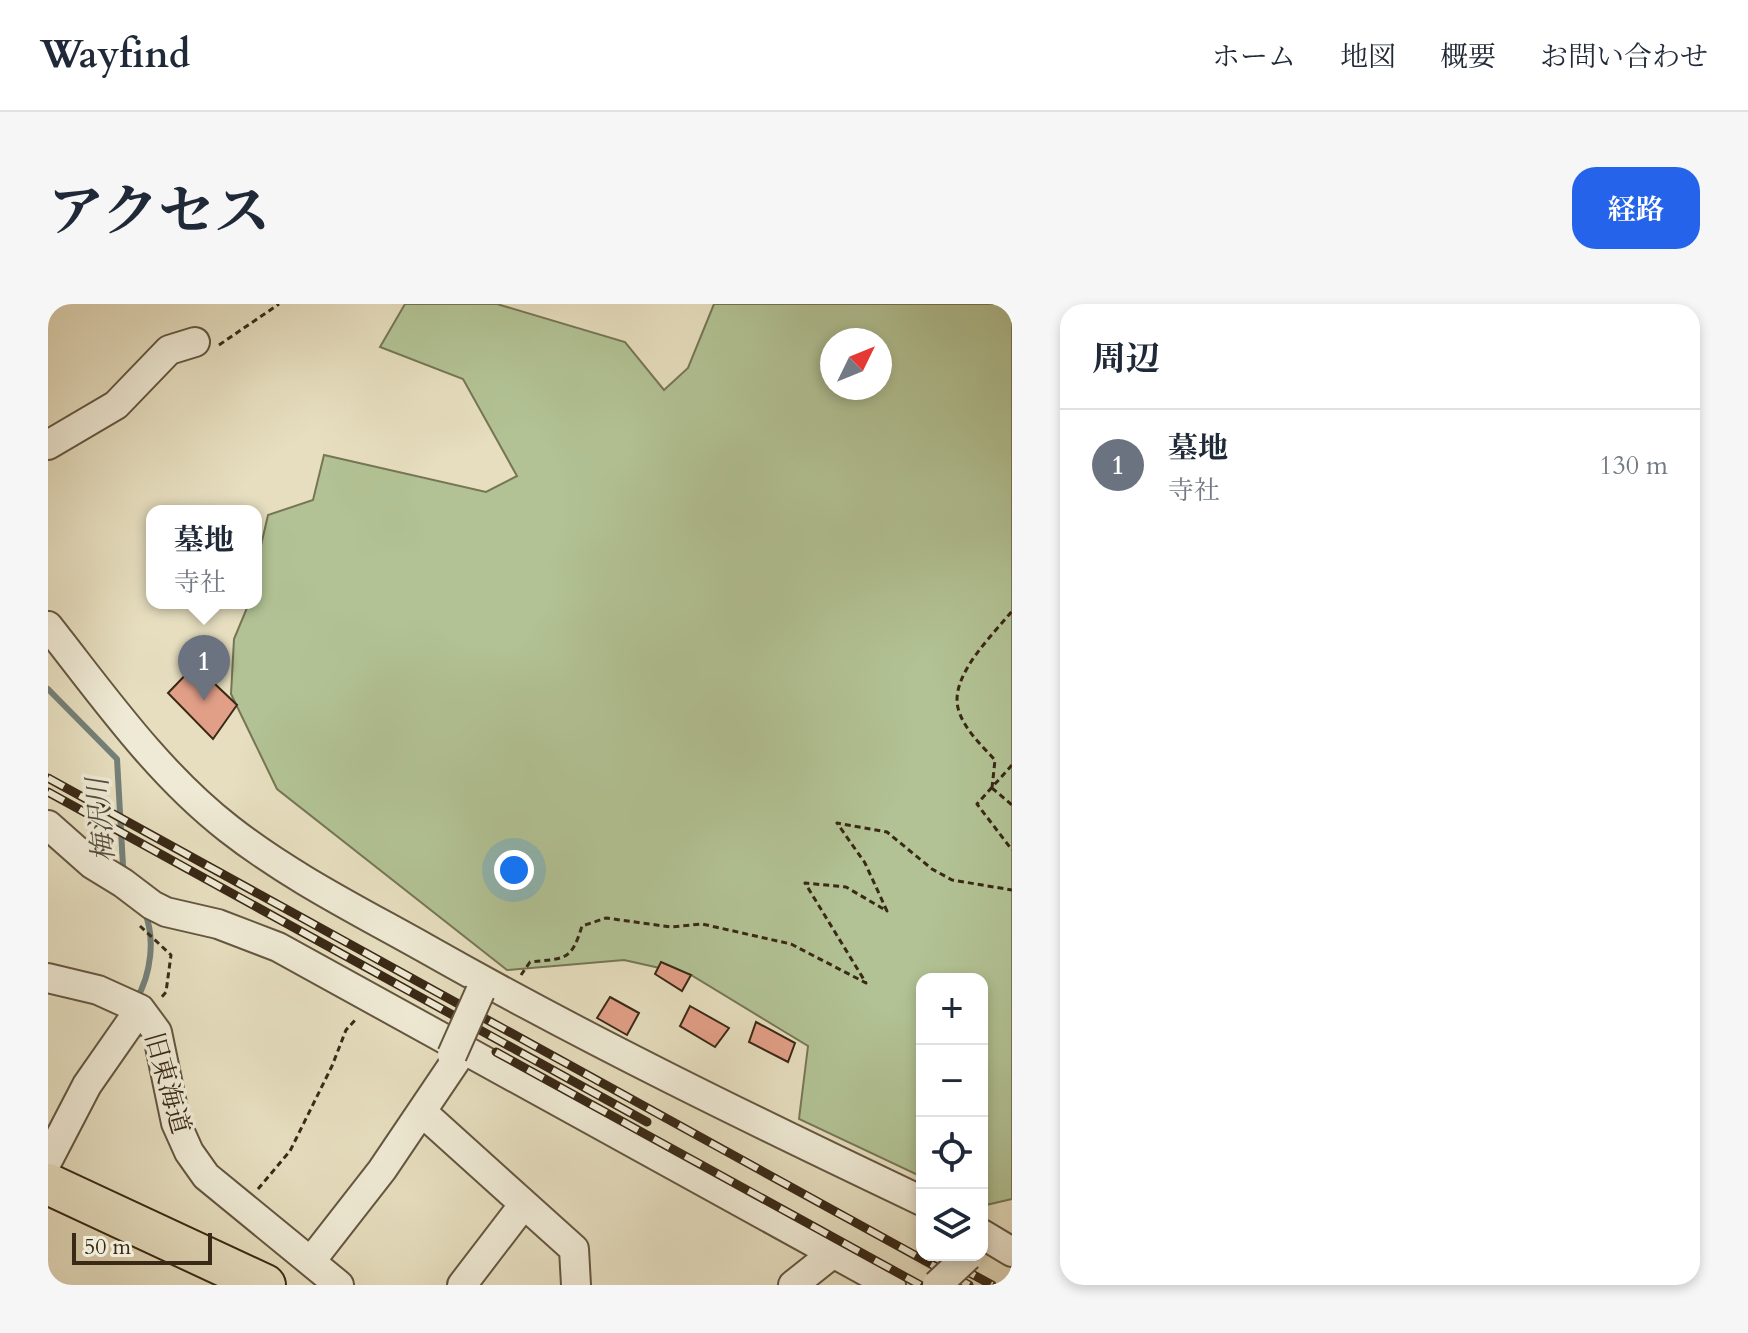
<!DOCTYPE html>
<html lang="ja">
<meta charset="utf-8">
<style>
body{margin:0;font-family:Cardo,"Noto Serif JP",serif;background:#f6f6f7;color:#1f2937}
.controls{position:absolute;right:24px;bottom:24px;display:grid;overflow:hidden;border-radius:16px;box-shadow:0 4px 12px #0003}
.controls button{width:72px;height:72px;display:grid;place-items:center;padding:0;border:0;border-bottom:2px solid #e0e1e3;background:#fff;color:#1f2937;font:40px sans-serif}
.compass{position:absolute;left:772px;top:24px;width:72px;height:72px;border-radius:50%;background:#fff;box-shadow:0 4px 12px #0003;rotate:47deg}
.scale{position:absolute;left:24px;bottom:20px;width:140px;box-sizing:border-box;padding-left:8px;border:4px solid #3a2916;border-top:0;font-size:22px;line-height:28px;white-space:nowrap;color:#3a2916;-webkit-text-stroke:6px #efead5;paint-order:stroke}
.you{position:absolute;left:466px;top:566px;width:28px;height:28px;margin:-20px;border:6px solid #fff;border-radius:50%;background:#1a73e8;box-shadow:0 0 0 12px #1a73e833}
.badge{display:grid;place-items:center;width:52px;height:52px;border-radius:50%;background:#2563eb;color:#fff;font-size:26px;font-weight:700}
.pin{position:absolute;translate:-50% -66px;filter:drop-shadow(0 2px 4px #0008)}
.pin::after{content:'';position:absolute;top:42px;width:28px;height:24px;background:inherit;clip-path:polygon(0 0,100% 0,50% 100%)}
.popup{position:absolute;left:98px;top:201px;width:116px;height:104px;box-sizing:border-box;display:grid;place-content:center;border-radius:16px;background:#fff;filter:drop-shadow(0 2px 6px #0005);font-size:26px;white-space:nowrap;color:#747a83}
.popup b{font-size:30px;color:#1f2937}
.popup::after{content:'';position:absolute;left:50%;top:100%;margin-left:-16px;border:16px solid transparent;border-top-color:#fff}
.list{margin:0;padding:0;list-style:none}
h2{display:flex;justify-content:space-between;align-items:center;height:104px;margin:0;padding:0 32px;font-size:34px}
h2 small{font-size:26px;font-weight:400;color:#747a83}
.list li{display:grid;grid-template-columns:52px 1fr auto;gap:24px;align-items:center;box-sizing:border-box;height:112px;padding:0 32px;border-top:2px solid #e0e1e3}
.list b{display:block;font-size:30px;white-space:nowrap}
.list p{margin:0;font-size:26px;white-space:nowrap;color:#747a83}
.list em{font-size:26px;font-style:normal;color:#747a83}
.icon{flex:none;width:44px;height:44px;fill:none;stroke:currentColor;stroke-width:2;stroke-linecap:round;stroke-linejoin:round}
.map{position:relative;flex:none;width:964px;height:981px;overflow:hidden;border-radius:24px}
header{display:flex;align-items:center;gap:48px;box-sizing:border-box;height:112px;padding:0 40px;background:#fff;border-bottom:2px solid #e0e1e3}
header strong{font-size:38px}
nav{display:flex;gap:44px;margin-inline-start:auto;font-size:28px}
.intro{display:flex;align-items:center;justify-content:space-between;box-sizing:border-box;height:192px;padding:0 48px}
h1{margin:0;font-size:56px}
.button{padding:20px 36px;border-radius:24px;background:#2563eb;color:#fff;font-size:28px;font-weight:700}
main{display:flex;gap:48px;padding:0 48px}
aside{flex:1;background:#fff;border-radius:24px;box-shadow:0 4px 12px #0003}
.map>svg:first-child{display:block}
.green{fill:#b2c294;stroke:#767655;stroke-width:2;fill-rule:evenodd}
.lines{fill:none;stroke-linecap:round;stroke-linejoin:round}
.stream{stroke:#748079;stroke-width:6}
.building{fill:#e29f87;stroke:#3a2916;stroke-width:2}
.minor-casing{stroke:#655640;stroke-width:32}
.highway-casing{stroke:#3a2916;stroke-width:44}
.path{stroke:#3a2916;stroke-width:3;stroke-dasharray:6 4;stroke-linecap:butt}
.minor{stroke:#efead5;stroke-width:28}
.highway{stroke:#e6debf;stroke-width:40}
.rail-casing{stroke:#3a2916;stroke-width:9}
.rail{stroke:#efead5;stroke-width:6;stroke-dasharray:18;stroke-linecap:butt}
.minor-bridge-casing{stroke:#655640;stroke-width:32;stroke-linecap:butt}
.minor-bridge{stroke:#efead5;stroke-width:28}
.labels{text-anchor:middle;stroke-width:7;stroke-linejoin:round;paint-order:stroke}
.street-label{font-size:26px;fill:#3a2916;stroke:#efead5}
.water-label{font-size:28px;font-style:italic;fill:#524d3f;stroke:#efead5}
</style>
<header>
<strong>Wayfind</strong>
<nav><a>ホーム</a><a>地図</a><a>概要</a><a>お問い合わせ</a></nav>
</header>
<div class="intro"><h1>アクセス</h1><a class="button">経路</a></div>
<main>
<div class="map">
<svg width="964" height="981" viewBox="0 0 964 981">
<rect width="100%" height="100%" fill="#e6debf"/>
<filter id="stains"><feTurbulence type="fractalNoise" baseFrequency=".0025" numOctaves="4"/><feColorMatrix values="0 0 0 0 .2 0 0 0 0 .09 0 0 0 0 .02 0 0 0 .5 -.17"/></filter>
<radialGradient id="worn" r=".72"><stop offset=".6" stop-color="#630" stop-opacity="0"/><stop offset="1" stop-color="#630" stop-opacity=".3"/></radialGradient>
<path class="green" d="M357 0H449L577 38 616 86 640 64 666 0H964V895L934 902V675H874V873L751 815 760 742 643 671 576 656 459 666 229 485 183 390 186 335 201 299H208V263L220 211 265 196 276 151 438 188 469 172 415 75 332 43ZM784 36H832V84H784Z"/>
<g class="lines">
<path class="stream" d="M0 385 69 455 75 562 78 568
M88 696C103 671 108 633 96 607"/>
</g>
<path class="building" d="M147 361 189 401 165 435 120 389Z
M613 658 643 671 634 687 607 670Z
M562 693 591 709 579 731 549 714Z
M642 702 681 724 667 743 632 722Z
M708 718 747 739 740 758 701 738Z"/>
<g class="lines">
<g class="minor-casing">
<path id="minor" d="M0 141 68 101 121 46 147 38
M0 322C56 393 109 469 181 525 241 572 311 607 377 644 539 736 706 817 874 897
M0 521 44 560 75 579 104 601 118 608 170 620 230 643 843 981
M0 674 50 686 92 705 109 728 128 819 141 848 158 872 291 981
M374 808 476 900
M0 856 39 781 92 705
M934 930 964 948
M263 957 334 866 415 746
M414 981 476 900 526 945 528 981
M745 981 784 950"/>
</g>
<g class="highway-casing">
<path id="highway" d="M0 880 217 981"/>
</g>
<path class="path" d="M171 41 231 0
M964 461 929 500 964 546
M944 484 947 456C933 441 915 424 910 404 902 371 945 331 964 307
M944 484 964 501
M92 622 123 651 118 688 112 695
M473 671 482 658C517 654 523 658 534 622L558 614 623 623 654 620 743 640 818 679 757 579 798 583 839 607 817 559 789 519 839 528 884 565 904 576 964 586
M210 885 242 847 284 762 298 726 309 714"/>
<use href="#minor" class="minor"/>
<use href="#highway" class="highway"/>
<g class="rail-casing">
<path id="rail" d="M0 474 921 981
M0 488 599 818
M448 748 872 981
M911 963 944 981"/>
</g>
<use href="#rail" class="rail"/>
<g class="minor-bridge-casing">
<path id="minor-bridge" d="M404 751 432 688
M889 981 920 952"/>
</g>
<use href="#minor-bridge" class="minor-bridge"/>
</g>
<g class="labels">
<g class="street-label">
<text transform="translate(120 779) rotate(74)" y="9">旧東海道</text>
</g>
<g class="water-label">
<text transform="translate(52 516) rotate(-95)" y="10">梅沢川</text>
</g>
</g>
<rect width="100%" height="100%" filter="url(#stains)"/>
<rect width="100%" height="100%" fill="url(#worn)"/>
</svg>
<div class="controls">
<button>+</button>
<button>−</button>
<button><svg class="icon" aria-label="locate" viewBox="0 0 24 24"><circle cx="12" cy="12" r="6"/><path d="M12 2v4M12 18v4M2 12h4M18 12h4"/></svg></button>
<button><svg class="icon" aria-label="layers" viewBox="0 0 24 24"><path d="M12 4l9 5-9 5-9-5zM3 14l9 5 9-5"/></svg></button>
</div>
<svg class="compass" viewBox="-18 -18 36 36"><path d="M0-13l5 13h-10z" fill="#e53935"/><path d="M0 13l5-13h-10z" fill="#747a83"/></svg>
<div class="scale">50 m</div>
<div class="you"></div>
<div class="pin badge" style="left:156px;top:397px;background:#6b7280">1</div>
<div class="popup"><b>墓地</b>寺社</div>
</div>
<aside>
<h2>周辺<small></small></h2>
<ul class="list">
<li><span class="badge" style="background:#6b7280">1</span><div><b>墓地</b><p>寺社</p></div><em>130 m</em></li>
</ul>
</aside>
</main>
